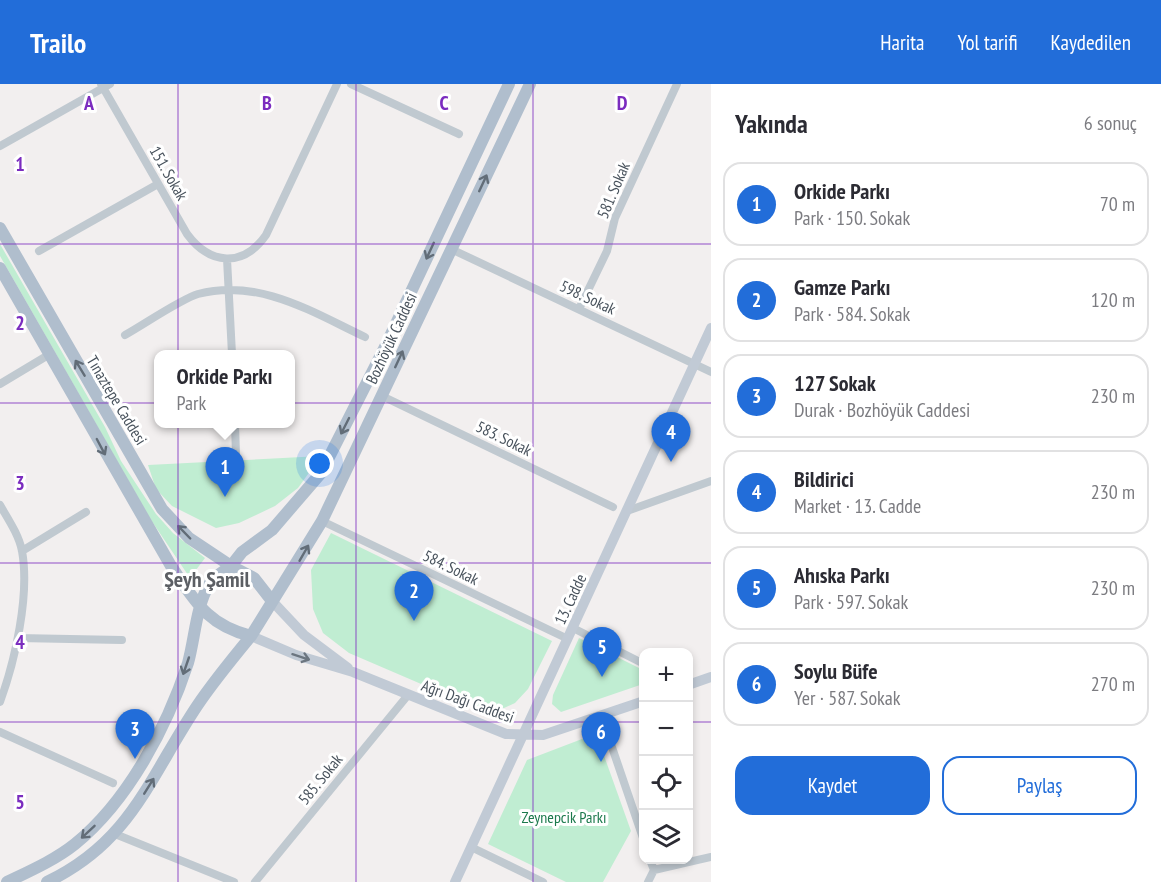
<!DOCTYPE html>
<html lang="tr">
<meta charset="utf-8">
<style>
body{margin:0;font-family:"PT Sans Narrow",sans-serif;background:#f7f7f7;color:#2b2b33}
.controls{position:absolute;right:18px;bottom:18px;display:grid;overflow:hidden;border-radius:12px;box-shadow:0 3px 9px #0003}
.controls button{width:54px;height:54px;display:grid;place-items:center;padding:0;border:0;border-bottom:2px solid #e1e1e2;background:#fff;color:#2b2b33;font:30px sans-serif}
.you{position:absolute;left:320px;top:380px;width:21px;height:21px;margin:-15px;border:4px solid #fff;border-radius:50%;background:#1a73e8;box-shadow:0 0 0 9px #1a73e833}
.badge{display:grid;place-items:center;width:39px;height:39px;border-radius:50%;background:#226dd9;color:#fff;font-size:20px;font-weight:700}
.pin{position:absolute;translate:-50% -50px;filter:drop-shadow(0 2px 3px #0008)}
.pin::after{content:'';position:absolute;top:32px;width:21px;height:18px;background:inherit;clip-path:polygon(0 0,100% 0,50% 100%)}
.popup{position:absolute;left:154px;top:266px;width:141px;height:78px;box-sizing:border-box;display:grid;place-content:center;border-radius:12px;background:#fff;filter:drop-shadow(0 2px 4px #0005);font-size:20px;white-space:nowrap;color:#7c7c81}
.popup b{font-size:22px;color:#2b2b33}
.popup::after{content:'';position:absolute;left:50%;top:100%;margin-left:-12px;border:12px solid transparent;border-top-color:#fff}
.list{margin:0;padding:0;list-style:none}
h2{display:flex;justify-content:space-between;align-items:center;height:78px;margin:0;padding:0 24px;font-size:26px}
h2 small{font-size:20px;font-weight:400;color:#7c7c81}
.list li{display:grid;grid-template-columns:39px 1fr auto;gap:18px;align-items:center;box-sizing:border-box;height:84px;margin:0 12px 12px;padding:0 12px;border:2px solid #e1e1e2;border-radius:18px}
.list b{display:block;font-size:22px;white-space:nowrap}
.list p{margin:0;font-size:20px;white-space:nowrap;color:#7c7c81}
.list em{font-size:20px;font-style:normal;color:#7c7c81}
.actions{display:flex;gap:12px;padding:18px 24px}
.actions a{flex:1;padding:14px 0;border:2px solid #226dd9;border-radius:18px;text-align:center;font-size:21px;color:#226dd9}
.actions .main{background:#226dd9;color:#fff}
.icon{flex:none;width:33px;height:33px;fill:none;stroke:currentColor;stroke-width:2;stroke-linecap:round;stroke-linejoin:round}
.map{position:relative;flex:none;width:711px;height:798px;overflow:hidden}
header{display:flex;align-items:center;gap:36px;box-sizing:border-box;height:84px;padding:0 30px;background:#226dd9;color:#fff}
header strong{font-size:28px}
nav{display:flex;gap:33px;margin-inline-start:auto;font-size:21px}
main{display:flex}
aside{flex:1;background:#fff}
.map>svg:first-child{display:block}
.green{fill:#c0edd2}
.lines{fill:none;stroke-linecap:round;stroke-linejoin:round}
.street{stroke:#c0c9d0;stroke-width:8}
.secondary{stroke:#c1cad5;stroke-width:10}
.primary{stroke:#b0becd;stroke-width:12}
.oneway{stroke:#626d78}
.oneway2{stroke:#6c7680}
.grid{fill:none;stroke:#7b2cbf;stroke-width:1.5;stroke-opacity:0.55}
.labels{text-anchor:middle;stroke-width:6;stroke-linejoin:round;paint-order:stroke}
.street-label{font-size:16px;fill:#48525c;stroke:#fff}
.park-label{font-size:16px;fill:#1c7a4d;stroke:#fff}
.district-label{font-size:22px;font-weight:bold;fill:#5c5f64;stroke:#fff}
.grid-label{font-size:20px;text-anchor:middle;font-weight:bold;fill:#7b2cbf;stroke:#fff;stroke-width:6;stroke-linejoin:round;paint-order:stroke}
</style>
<header>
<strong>Trailo</strong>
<nav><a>Harita</a><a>Yol tarifi</a><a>Kaydedilen</a></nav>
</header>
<main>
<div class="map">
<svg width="711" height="798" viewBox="0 0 711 798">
<rect width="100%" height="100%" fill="#f2efef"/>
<path class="green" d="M0 160 105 343 121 377 156 430 173 449 205 474 190 494 151 436 0 172Z
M321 372 298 404 275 422 239 439 216 444 172 422 156 405 148 381Z
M331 449 552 557 528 605 515 619 491 630 349 569 323 549 313 525 311 486Z
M579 554 643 586V600L561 628 552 620 553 611Z
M582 655 595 658 602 666 631 747 603 798H566L488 760 527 676Z"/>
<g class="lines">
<path class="street" d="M101 0 187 150C210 181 243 184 266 151L337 0
M351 0 459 50
M0 62 110 0
M451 165 711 288
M39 167 158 100
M227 175 232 270
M579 225 607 167 615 134 677 0
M125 251C145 240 179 216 198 210 259 194 312 228 365 253
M0 300 50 270
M382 312 613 423
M235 340 236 371
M0 421C8 435 19 451 22 467 30 511 15 577 0 618
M627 427 711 397
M322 437 568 555
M22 467 86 428
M573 544 644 580
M18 554 122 556
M601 631 644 757
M0 648 113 699
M115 750 234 798
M471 763 543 798
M654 786 711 773
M255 798 408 611
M648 798 654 786 650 776"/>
<path class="secondary" d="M272 517 304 551 348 584
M251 552 296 571 353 588 506 650 543 651 644 617
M688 601 711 593
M455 798 711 244"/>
<path class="primary" d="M0 144 162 425 189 454 231 482 242 468 272 446 321 389 385 263 509 0
M0 184 171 482C195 517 207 541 251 552L322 437 530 0
M7 798C30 787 55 776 75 760 128 717 167 643 188 579 195 554 196 521 210 499 215 492 224 487 231 482L254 494 272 517
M47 798C131 758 149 694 197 622 213 598 232 575 251 552"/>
</g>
<defs><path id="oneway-shaft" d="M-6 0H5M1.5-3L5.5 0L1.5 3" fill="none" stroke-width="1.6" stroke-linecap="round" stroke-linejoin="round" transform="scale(1.5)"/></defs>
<g class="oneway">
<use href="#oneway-shaft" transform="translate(483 99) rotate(-65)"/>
<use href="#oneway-shaft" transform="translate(430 167) rotate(115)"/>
<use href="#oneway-shaft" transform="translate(399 275) rotate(-65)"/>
<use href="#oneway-shaft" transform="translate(80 284) rotate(-121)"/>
<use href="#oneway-shaft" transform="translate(345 342) rotate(117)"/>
<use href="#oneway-shaft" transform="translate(101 363) rotate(62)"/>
<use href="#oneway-shaft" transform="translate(184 448) rotate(-134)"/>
<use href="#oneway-shaft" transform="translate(304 469) rotate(-60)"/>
<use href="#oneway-shaft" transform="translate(186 582) rotate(109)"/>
<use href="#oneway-shaft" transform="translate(149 702) rotate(-58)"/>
<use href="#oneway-shaft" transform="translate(88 748) rotate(137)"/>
</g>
<use class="oneway2" href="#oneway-shaft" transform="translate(301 573) rotate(18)"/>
<path class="grid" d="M178 0V798M356 0V798M533 0V798M0 160H711M0 319H711M0 479H711M0 638H644M688 638H711"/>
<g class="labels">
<g class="street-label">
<text transform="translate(169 89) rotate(60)" y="6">151. Sokak</text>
<text transform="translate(613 106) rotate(-67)" y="6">581. Sokak</text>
<text transform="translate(588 213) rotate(25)" y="6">598. Sokak</text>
<text transform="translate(391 254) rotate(-65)" y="6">Bozhöyük Caddesi</text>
<text transform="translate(117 316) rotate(59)" y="6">Tınaztepe Caddesi</text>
<text transform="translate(504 354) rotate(26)" y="6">583. Sokak</text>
<text transform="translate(451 483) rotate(26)" y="6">584. Sokak</text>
<text transform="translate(570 515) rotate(-65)" y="6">13. Cadde</text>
<text transform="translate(468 617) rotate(20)" y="6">Ağrı Dağı Caddesi</text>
<text transform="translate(320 695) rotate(-51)" y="6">585. Sokak</text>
</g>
<g class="park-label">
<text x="564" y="739">Zeynepcik Parkı</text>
</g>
<g class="district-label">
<text x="207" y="503">Şeyh Şamil</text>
</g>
</g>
<g class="grid-label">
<text x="89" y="26">A</text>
<text x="267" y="26">B</text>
<text x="444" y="26">C</text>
<text x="622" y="26">D</text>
<text x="20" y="87">1</text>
<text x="20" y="246">2</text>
<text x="20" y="406">3</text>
<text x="20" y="565">4</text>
<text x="20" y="725">5</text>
</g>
</svg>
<div class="controls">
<button>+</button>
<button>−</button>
<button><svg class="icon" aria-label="locate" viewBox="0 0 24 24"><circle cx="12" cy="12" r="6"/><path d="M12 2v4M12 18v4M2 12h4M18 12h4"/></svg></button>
<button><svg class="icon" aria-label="layers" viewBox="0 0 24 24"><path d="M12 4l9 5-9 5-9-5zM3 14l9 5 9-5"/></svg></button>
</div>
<div class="you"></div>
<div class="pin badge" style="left:225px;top:413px">1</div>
<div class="popup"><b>Orkide Parkı</b>Park</div>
<div class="pin badge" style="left:414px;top:537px">2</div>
<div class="pin badge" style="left:135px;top:675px">3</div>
<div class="pin badge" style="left:671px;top:378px">4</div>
<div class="pin badge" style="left:602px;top:593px">5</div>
<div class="pin badge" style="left:601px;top:678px">6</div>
</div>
<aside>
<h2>Yakında<small>6 sonuç</small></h2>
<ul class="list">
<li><span class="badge">1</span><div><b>Orkide Parkı</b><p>Park · 150. Sokak</p></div><em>70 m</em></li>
<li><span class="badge">2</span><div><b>Gamze Parkı</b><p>Park · 584. Sokak</p></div><em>120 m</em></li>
<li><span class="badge">3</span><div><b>127 Sokak</b><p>Durak · Bozhöyük Caddesi</p></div><em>230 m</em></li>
<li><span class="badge">4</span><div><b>Bildirici</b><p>Market · 13. Cadde</p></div><em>230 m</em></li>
<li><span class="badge">5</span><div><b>Ahıska Parkı</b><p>Park · 597. Sokak</p></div><em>230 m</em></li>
<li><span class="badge">6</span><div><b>Soylu Büfe</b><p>Yer · 587. Sokak</p></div><em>270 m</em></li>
</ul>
<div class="actions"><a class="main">Kaydet</a><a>Paylaş</a></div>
</aside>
</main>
